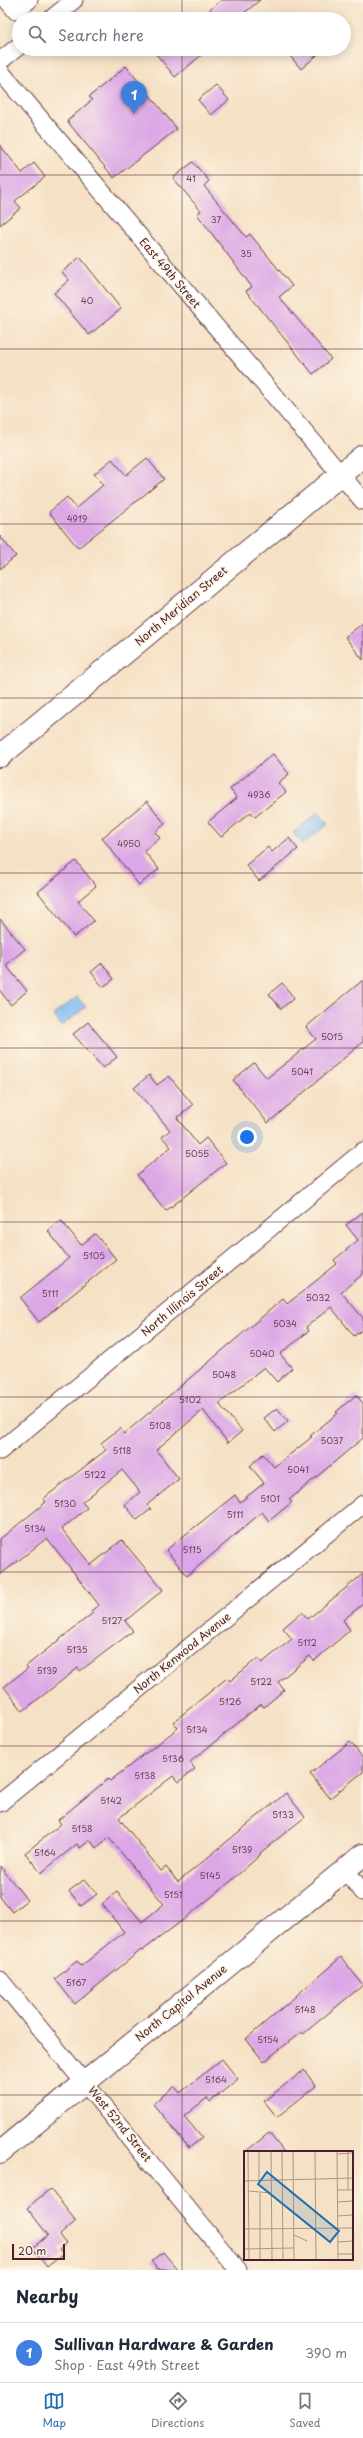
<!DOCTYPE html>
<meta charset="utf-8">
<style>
body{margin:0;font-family:"Playpen Sans",sans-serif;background:#f2f2f3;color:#1f2937}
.scale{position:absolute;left:12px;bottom:10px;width:53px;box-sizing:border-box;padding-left:4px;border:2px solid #4a1f2b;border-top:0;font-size:11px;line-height:14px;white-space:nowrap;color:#4a1f2b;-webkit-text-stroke:3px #fcf5e5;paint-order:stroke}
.you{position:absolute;left:247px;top:1137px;width:14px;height:14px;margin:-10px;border:3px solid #fff;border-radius:50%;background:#1a73e8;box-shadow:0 0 0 6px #1a73e833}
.badge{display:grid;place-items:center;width:26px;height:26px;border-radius:50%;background:#1f6fb2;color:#fff;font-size:13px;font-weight:700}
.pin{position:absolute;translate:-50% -33px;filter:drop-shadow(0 1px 2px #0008)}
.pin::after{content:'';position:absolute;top:21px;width:14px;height:12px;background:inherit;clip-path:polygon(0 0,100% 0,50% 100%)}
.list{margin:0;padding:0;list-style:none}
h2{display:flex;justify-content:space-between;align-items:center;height:52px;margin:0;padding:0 16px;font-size:17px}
h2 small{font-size:13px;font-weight:400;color:#747a83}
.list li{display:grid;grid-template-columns:26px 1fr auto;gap:12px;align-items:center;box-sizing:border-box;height:60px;padding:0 16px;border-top:1px solid #e0e1e3}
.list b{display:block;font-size:15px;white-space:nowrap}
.list p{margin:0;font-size:13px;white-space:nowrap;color:#747a83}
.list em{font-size:13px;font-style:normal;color:#747a83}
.icon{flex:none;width:22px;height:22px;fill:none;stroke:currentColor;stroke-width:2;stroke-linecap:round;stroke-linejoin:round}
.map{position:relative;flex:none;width:363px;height:2270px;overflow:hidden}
.search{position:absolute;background:#fff;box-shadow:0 2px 10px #0003;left:12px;right:12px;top:12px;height:44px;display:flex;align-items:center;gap:10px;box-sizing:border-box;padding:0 14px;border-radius:22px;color:#747a83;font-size:15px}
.sheet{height:112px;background:#fff}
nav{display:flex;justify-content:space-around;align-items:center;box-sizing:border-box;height:56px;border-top:1px solid #e0e1e3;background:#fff;font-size:11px;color:#747a83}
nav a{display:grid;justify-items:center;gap:2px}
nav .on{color:#1f6fb2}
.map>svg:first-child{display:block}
.water{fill:#7fbbf2;stroke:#646d8e}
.building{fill:#dba7e6}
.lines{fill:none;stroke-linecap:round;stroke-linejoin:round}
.minor-casing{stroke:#643c42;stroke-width:19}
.major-casing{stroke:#643c42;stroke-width:24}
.minor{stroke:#fff;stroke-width:17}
.major{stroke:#fff;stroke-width:22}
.grid{fill:none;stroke:#4a1f2b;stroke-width:1;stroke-opacity:0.55}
.labels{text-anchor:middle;stroke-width:3;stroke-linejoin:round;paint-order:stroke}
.number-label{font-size:9px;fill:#6e415a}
.street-label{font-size:11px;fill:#4a1f2b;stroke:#fcf5e5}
.inset-road{fill:none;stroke:#b19387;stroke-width:1}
.view{fill:#1f6fb2;fill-opacity:0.15;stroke:#1f6fb2;stroke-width:2}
.inset-edge{fill:none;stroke:#4a1f2b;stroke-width:2}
</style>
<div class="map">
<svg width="363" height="2270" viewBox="0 0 363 2270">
<rect width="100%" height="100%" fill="#fcf5e5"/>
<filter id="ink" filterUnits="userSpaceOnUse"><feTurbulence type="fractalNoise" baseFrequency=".025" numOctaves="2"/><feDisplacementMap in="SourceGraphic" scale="8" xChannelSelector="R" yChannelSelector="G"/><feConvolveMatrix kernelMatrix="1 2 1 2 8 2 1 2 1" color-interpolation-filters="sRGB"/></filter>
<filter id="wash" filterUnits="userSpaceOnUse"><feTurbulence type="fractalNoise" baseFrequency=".012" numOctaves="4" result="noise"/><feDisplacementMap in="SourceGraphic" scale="16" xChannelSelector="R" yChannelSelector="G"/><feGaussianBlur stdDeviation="0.9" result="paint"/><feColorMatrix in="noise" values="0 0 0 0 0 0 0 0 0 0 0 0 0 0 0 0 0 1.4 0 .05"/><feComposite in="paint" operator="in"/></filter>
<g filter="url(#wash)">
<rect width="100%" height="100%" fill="#f5e1c5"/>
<path class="water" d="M318 812 328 824 303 844 293 833Z
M77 997 86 1007 62 1026 53 1015Z"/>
<g id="blocks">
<path class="building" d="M221 0H260L237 19H199Z
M152 49H209L175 77Z
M284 49H324L301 69Z
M126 66 177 129 114 178 67 121 92 100 89 97Z
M216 85 229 100 211 115 198 100Z
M0 145 22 173 34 163 45 177 15 201 21 208 0 225Z
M193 162 209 181 204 186 246 237 250 234 292 286 279 297 331 359 313 374 246 291 252 287 197 214 201 211 173 178Z
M80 257 121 309 89 335 54 293 69 280 62 272Z
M147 458 164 479 78 548 49 512 67 497 76 508 103 485 94 474 112 459 126 475Z
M0 536 16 556 0 569Z
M363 623V660L345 637Z
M273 754 289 774 278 783 286 792 255 817 251 812 221 837 208 822 237 798 230 789Z
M147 801 165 824 155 832 160 838 144 851 159 869 139 885 102 838Z
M289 838 298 849 259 881 246 865 268 847 272 852Z
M76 861 96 886 78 901 94 921 74 937 38 892Z
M0 919 25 949 6 965 27 991 11 1005 0 991Z
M102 963 114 979 103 987 91 972Z
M363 980V1042L268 1123 233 1080 254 1063 267 1078 316 1039 306 1027Z
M282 983 294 998 281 1009 269 994Z
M88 1022 117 1057 103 1068 73 1034Z
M149 1075 157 1085 169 1076 193 1105 177 1118 198 1145 206 1138 226 1163 166 1211 137 1175 171 1147 162 1137 170 1130 134 1088Z
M363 1212V1274L341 1292 363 1318V1329L354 1336 331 1307 306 1327 309 1331 280 1354 292 1368 277 1382 264 1367 219 1404 242 1431 228 1443 203 1410 156 1450 179 1479 147 1505 151 1509 137 1520 125 1505 140 1492 122 1470 82 1502 87 1508 62 1529 91 1565 122 1540 163 1590 125 1621 133 1631 80 1671 78 1668 23 1711 4 1687 28 1668 26 1666 93 1613 91 1611 99 1605 47 1538 0 1575V1539L46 1502 43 1499 106 1450 101 1443 120 1428 124 1434 283 1299 287 1304 337 1264 334 1260 358 1240 346 1225Z
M61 1220 81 1245 95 1234 116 1259 39 1322 20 1298 69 1258 48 1231Z
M356 1395 363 1403V1438L289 1500 292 1502 269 1521 262 1512 187 1576 166 1550 235 1495 240 1502 264 1483 250 1466 263 1454 274 1467 312 1437 310 1436 338 1413 336 1412Z
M277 1408 288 1421 275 1432 264 1418Z
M363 1574V1604L343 1620 350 1630 314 1661 310 1656 278 1682 284 1690 264 1707 261 1704 190 1762 195 1769 178 1782 173 1776 119 1818 161 1871 166 1867 178 1882 286 1793 305 1817 260 1853 261 1854 230 1882 179 1923 142 1951 141 1950 75 2004 55 1979 77 1961 81 1966 124 1932 102 1904 117 1892 142 1922 164 1904 109 1838 96 1848 90 1840 80 1848 77 1844 41 1873 25 1853 61 1824 58 1820 108 1779 110 1781 178 1728 173 1722 227 1678 230 1681 258 1658 262 1663 292 1639 283 1628 302 1612 308 1619Z
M350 1742 363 1758V1772L330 1798 310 1774Z
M0 1866 27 1900 12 1912 0 1897Z
M85 1879 97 1894 81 1906 69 1891Z
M341 1957 363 1985 303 2034 301 2032 264 2062 246 2039Z
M222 2059 238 2079 210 2102 207 2098 184 2116 202 2138 189 2148 153 2104 174 2086 180 2093Z
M304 2070 316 2086 277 2117 264 2101Z
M269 2133 284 2152H245Z
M50 2189 76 2221 60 2235 66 2243 59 2249 63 2254 47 2267 32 2248 48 2235 27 2208Z
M163 2252 178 2270H158L151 2261Z"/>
</g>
</g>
<g filter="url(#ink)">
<use href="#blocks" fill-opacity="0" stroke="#643c42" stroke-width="1"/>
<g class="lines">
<g class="minor-casing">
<path id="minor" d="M7 0 16 11 29 0
M51 19 74 0
M0 61 19 46
M0 71 363 501
M0 1451 363 1151
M0 1803 363 1504
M345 1870 363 1892
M0 1980 238 2270"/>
</g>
<g class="major-casing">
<path id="major" d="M0 756 363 456
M0 2152 363 1855"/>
</g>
<use href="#minor" class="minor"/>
<use href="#major" class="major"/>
</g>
</g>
<path class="grid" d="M182 0V19M182 49V2270M0 175H363M0 349H363M0 524H363M0 698H363M0 873H363M0 1048H363M0 1222H363M0 1397H363M0 1572H363M0 1746H363M0 1921H363M0 2095H363"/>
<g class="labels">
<g class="number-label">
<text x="191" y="182">41</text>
<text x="216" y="223">37</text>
<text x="246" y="257">35</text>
<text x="87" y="304">40</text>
<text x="77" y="522">4919</text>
<text x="259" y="798">4936</text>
<text x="129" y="847">4950</text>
<text x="332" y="1040">5015</text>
<text x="302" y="1075">5041</text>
<text x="197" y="1157">5055</text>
<text x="94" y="1259">5105</text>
<text x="50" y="1297">5111</text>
<text x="318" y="1301">5032</text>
<text x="285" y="1327">5034</text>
<text x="262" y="1357">5040</text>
<text x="224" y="1378">5048</text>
<text x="190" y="1403">5102</text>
<text x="160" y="1429">5108</text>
<text x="332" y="1444">5037</text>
<text x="122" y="1454">5118</text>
<text x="298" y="1473">5041</text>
<text x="95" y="1478">5122</text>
<text x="270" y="1502">5101</text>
<text x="65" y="1507">5130</text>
<text x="235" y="1518">5111</text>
<text x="35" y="1532">5134</text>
<text x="192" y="1553">5115</text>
<text x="112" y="1624">5127</text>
<text x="307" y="1646">5112</text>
<text x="77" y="1653">5135</text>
<text x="47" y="1674">5139</text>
<text x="261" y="1685">5122</text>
<text x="230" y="1705">5126</text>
<text x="197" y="1733">5134</text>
<text x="173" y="1762">5136</text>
<text x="145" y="1779">5138</text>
<text x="111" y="1804">5142</text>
<text x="283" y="1818">5133</text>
<text x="82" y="1832">5158</text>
<text x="242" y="1853">5139</text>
<text x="45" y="1856">5164</text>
<text x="210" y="1879">5145</text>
<text x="173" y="1898">5151</text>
<text x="76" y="1986">5167</text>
<text x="305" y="2013">5148</text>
<text x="268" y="2043">5154</text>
<text x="216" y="2083">5164</text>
</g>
<g class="street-label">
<text transform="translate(170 273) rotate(50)" y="4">East 49th Street</text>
<text transform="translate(181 606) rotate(-40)" y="4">North Meridian Street</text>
<text transform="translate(182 1301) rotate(-40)" y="4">North Illinois Street</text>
<text transform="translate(182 1653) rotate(-39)" y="4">North Kenwood Avenue</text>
<text transform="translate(181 2003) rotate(-39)" y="4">North Capitol Avenue</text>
<text transform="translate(120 2124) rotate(51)" y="4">West 52nd Street</text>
</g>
</g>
<g transform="translate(244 2151)">
<rect width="109" height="109" fill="#f5e1c5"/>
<path class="inset-road" d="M4 0 5 109M15 0V29M27 0 28 109M38 0 39 109M49 0 50 109M71 0 72 109M93 0 94 109M104 0V39M93 3 109 2M0 30 109 27M93 39H109M4 40 27 42M16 42V109M93 51 109 50M93 65 109 64M0 78 109 77M50 84 63 90M94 91 109 90M0 98 50 97M94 103H109"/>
<path class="view" d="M23 21 95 80 86 91 14 33Z"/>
<rect width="109" height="109" class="inset-edge"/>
</g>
</svg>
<div class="scale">20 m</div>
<div class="you"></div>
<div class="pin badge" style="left:134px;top:114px;background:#3f7fe0">1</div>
<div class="search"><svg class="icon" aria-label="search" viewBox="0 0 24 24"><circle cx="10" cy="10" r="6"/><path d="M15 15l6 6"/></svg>Search here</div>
</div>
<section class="sheet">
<h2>Nearby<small></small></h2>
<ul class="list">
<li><span class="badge" style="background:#3f7fe0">1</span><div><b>Sullivan Hardware &amp; Garden</b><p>Shop · East 49th Street</p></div><em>390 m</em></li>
</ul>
</section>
<nav>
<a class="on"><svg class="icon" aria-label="map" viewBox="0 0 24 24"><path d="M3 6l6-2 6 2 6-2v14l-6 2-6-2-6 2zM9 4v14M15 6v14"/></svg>Map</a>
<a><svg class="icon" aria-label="directions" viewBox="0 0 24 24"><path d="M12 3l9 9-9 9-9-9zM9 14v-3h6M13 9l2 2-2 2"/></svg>Directions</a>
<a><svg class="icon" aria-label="saved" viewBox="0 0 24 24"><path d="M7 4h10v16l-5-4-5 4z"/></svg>Saved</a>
</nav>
